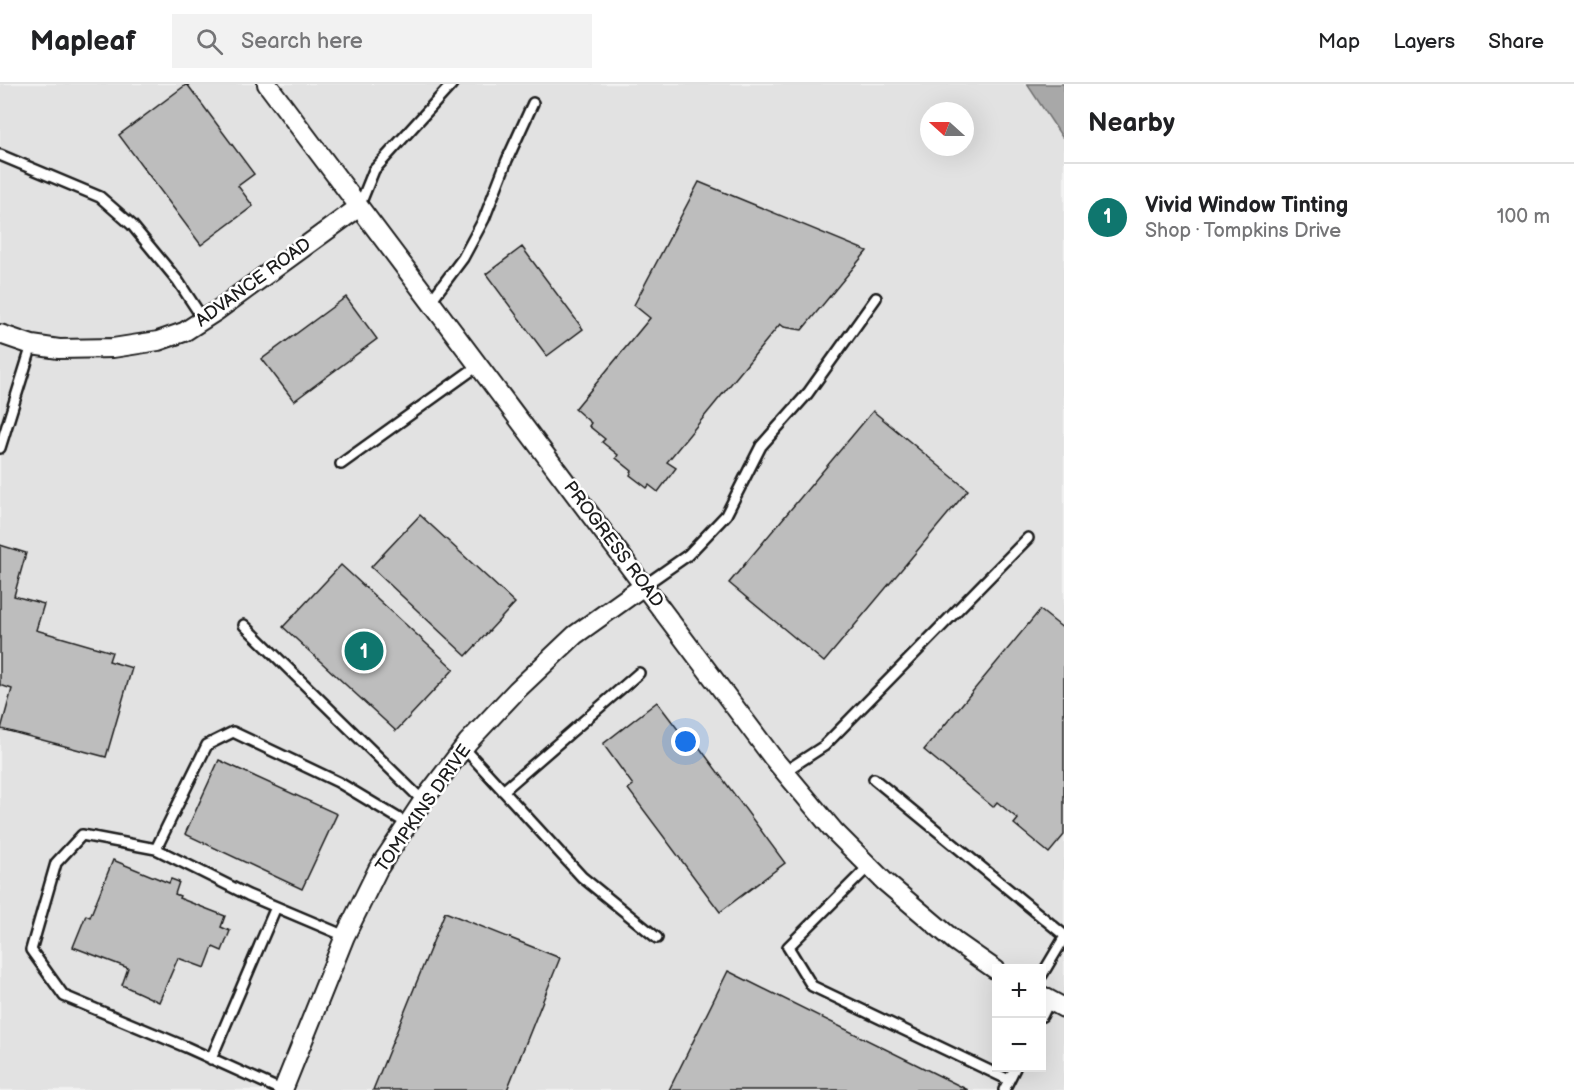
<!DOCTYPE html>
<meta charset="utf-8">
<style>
body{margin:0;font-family:"Balsamiq Sans",sans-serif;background:#f2f2f2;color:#202124}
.controls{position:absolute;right:18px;bottom:18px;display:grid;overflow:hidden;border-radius:0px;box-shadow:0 6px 24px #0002}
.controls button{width:54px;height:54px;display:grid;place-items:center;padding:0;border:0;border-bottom:2px solid #e0e0e0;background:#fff;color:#202124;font:30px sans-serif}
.compass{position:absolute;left:920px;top:18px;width:54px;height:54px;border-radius:50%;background:#fff;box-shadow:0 6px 24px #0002;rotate:291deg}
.you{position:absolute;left:686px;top:658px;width:21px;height:21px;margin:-15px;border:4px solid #fff;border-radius:50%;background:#1a73e8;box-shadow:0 0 0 9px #1a73e833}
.badge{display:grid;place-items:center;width:39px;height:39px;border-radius:50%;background:#0f766e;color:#fff;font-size:20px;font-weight:700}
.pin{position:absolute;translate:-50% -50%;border:3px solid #fff;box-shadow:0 2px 6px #0006}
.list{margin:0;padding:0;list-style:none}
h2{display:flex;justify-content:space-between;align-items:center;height:78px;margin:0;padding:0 24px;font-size:26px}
h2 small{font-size:20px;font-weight:400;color:#757577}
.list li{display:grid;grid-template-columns:39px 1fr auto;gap:18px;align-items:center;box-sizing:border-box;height:108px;padding:0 24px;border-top:2px solid #e0e0e0}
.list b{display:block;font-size:22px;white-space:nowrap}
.list p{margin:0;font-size:20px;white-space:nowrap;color:#757577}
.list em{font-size:20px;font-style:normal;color:#757577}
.icon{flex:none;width:33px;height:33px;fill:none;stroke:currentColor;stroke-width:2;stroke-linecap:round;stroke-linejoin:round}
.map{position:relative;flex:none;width:1064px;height:1006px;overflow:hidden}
header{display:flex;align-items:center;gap:36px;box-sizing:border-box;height:84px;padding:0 30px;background:#fff;border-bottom:2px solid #e0e0e0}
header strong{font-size:28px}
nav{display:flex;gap:33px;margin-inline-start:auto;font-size:21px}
.search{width:420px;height:54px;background:#f2f2f2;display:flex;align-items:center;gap:15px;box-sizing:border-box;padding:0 21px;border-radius:0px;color:#757577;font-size:22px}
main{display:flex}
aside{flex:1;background:#fff}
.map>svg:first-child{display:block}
.built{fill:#e2e2e2;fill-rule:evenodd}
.water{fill:#a8a8a8;stroke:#707070;stroke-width:1.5}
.building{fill:#bdbdbd;stroke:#1c1c1c;stroke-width:1.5}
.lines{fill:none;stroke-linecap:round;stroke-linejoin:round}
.lane-casing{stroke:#1c1c1c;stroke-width:14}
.street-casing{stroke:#1c1c1c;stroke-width:22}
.lane{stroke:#fff;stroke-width:9}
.street{stroke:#fff;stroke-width:18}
.labels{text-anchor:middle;stroke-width:5;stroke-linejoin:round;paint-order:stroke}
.street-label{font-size:18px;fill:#1c1c1c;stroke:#fff}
</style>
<header>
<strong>Mapleaf</strong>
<div class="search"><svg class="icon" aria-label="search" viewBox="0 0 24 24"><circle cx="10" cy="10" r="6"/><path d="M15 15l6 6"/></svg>Search here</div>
<nav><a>Map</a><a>Layers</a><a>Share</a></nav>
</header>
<main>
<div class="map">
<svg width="1064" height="1006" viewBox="0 0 1064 1006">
<rect width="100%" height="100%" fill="#f2f2f2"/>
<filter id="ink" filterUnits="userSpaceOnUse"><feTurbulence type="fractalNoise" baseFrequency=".0167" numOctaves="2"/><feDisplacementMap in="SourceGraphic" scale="12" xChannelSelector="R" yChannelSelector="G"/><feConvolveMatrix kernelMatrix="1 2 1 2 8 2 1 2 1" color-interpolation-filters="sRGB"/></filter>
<g filter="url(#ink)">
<path class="built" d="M0 0H1064V1006H0ZM929 27H965V63H929ZM996 884H1042V984H996Z"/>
<path class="water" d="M1027 0H1064V53H1062Z"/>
<path class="building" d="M187 0 254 90 238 102 253 122 201 161 119 51Z
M699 98 867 167 802 246 784 243 780 240 667 378 676 384 658 408 649 401 647 404 630 391 632 387 616 374 618 371 602 358 605 355 589 342 591 339 575 325 650 234 634 221Z
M522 163 583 245 547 272 486 190Z
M346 213 377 255 294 317 262 275Z
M873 327 968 406 824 578 729 499Z
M420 431 515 519 466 572 371 483Z
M0 461 26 469 14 512 44 520 36 546 112 568 109 577 132 584 106 673 1 645 12 605 0 601Z
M341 481 454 585 396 647 283 543Z
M1040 526 1064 545V751L1049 769 1014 740 1018 735 997 718 993 723 924 666Z
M657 618 689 660 694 656 785 779 720 828 628 705 633 701 603 660Z
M219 676 337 730 302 805 185 750Z
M113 776 169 799 171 795 179 798 175 810 180 812 179 814 225 832 221 843 230 847 222 867 213 863 205 884 178 874 159 918 122 901 128 884 73 863 86 831 90 833Z
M445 828 560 874 507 1006H373Z
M728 887 968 1006H669Z"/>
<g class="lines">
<g class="lane-casing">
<path id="lane" d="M0 71 100 113 132 141 178 197 203 235
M359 123 374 86 452 0
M430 218 463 174 484 135 507 76 533 19
M0 364 32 261
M341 380 479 281
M645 501 688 471 726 431 761 362 808 309 876 214
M244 541 423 717
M464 664 582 793 657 854
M784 688 824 662 1028 454
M874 695 1064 851
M503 707 639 589
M156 765 82 751 56 779 31 866 64 912 186 963 281 1006
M869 782 788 863 812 902 1009 996
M345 852 248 811 156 765 207 661 233 648 338 698 408 740
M1042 891 1064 854
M1042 932 1050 916
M211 975 276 823
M1004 1006 1015 984"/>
</g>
<g class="street-casing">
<path id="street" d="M267 0 773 674 834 747 884 797 956 858 996 886
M0 250 32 261 59 265 113 264 158 257 184 248 215 228 359 123
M1042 912 1064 924
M283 1006 345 852 378 785 423 717 468 658 517 606 575 551 645 501"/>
</g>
<use href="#lane" class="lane"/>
<use href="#street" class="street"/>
</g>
</g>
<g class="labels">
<g class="street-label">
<text transform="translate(253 198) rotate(-36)" y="6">ADVANCE ROAD</text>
<text transform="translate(614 460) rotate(53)" y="6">PROGRESS ROAD</text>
<text transform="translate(423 724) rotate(-55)" y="6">TOMPKINS DRIVE</text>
</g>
</g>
</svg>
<div class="controls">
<button>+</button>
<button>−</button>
</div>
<svg class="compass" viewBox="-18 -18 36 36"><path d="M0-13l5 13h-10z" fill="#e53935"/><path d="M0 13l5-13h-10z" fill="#757577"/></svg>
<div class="you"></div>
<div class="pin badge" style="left:364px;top:567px">1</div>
</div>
<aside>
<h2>Nearby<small></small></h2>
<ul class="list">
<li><span class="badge">1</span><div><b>Vivid Window Tinting</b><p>Shop · Tompkins Drive</p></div><em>100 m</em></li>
</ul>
</aside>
</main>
